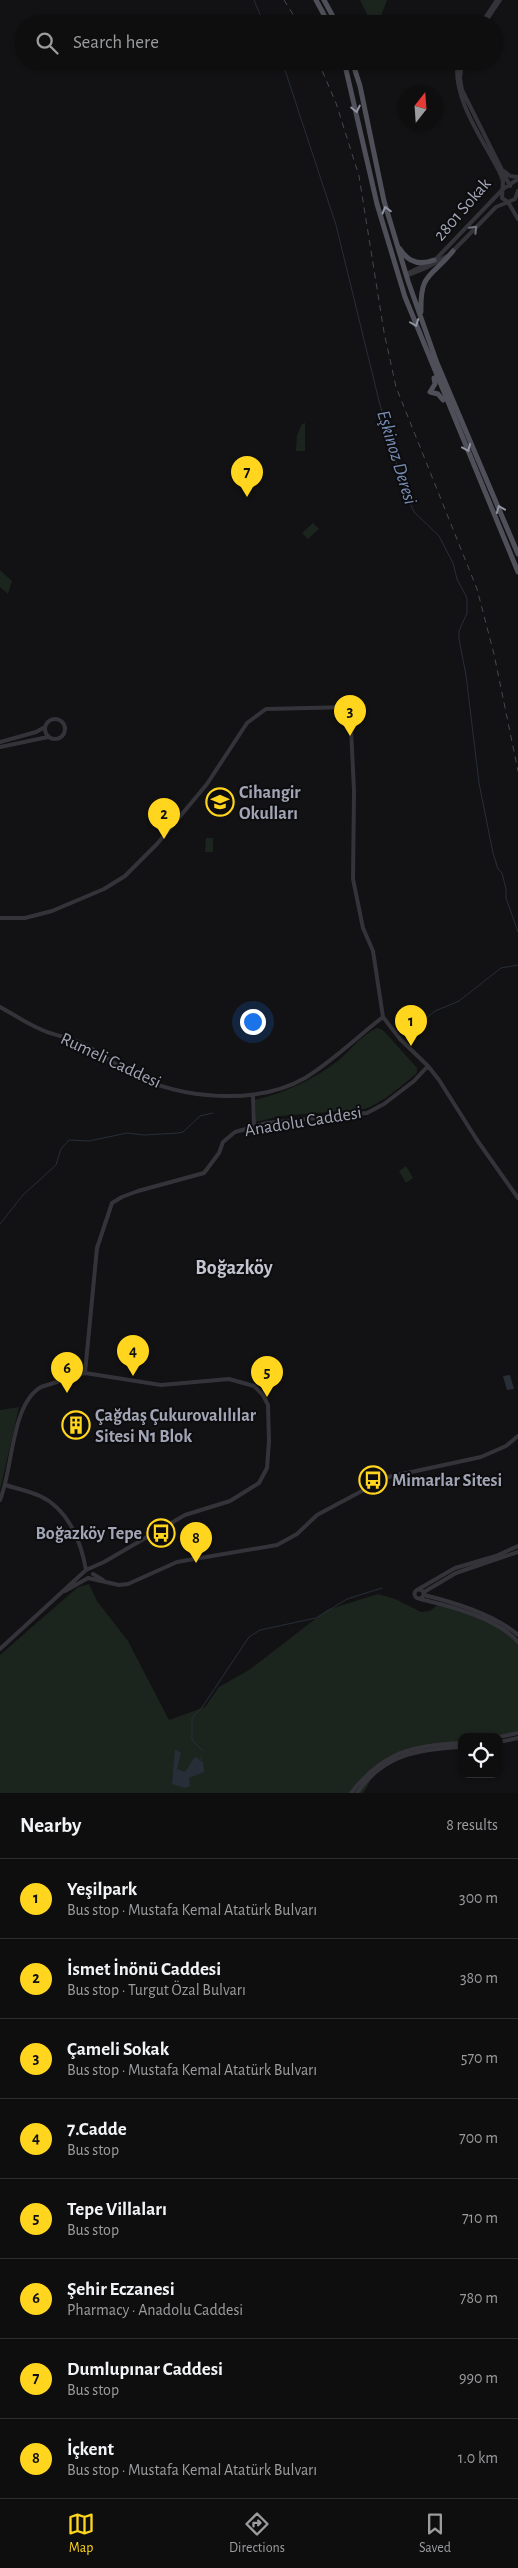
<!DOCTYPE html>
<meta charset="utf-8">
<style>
body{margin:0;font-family:"Alegreya Sans",sans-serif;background:#1c1c1d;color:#f1f3f6}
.controls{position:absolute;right:15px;bottom:15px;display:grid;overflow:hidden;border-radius:10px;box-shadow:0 1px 4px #0004}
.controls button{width:45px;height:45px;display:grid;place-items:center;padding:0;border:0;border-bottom:1px solid #2e2e2f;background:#0e0e0f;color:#f1f3f6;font:25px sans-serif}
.compass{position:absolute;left:398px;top:85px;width:45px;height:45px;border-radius:50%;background:#0e0e0f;box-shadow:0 1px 4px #0004;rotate:17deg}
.you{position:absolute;left:252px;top:1021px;width:18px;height:18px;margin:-12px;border:4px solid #fff;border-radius:50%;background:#1a73e8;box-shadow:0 0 0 8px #1a73e833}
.badge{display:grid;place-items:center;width:32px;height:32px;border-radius:50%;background:#ffd51e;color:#111;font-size:16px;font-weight:700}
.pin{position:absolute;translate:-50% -41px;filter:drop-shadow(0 1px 2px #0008)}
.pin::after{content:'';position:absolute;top:26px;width:18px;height:15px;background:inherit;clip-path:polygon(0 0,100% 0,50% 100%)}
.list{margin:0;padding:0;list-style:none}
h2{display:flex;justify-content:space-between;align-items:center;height:65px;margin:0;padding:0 20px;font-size:21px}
h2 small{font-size:16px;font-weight:400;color:#9b9c9e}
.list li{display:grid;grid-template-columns:32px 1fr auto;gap:15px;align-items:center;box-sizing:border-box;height:80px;padding:0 20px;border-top:1px solid #2e2e2f}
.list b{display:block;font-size:19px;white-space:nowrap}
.list p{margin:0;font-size:16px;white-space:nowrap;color:#9b9c9e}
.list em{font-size:16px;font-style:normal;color:#9b9c9e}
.icon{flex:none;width:28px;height:28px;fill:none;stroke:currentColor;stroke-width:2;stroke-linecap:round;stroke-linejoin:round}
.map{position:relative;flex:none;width:518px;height:1793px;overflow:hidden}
.search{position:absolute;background:#0e0e0f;box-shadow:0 1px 4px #0004;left:15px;right:15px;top:15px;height:55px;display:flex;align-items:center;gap:12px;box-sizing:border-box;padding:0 18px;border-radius:28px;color:#9b9c9e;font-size:19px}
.sheet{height:705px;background:#0e0e0f}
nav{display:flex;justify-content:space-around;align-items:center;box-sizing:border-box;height:70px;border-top:1px solid #2e2e2f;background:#0e0e0f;font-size:14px;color:#9b9c9e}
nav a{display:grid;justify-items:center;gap:2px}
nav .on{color:#ffd51e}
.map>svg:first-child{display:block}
.green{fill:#1c241e}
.water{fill:#272e38}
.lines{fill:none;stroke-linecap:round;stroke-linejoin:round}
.stream{stroke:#272e38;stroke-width:1}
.tertiary{stroke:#333339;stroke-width:4}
.primary{stroke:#4e4f58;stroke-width:5}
.rail{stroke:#474850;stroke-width:1;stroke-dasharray:6 5;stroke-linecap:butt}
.oneway{stroke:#9194a2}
.oneway2{stroke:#70727d}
.labels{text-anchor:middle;stroke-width:4;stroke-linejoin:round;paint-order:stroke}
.street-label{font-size:18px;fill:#a2a5b5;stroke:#0d0d0f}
.poi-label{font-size:18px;font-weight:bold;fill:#a2a5b5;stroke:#0d0d0f;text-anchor:start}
.water-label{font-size:19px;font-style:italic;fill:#768db4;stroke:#0d0d0f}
.quarter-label{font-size:20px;font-weight:bold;fill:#c3c5d1;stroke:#0d0d0f}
</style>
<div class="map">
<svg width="518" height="1793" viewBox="0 0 518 1793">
<rect width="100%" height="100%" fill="#121214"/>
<path class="green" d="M360 0H387L378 24H372Z
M305 423V451H296L297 435 302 424Z
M313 523 319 529 308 539 302 533Z
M0 570 12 581 8 594 0 587Z
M206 838H213V852H205Z
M377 1028 383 1030 417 1068V1073C401 1086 384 1102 365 1109L280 1116 256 1122 255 1100C287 1092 313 1080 339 1060 351 1050 362 1034 377 1028Z
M406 1166 413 1178 406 1183 399 1171Z
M19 1407 1 1486 0 1490V1410Z
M89 1584 97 1601 128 1641 169 1720 205 1707 219 1687 249 1670 327 1610 378 1594 395 1599 421 1612 430 1611 441 1602 507 1628 518 1640V1731L496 1737H462V1743C439 1746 387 1751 375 1772 371 1779 368 1786 363 1793H0V1655L78 1587Z"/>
<path class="water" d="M510 1375 514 1389 507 1390 503 1376Z
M175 1749 181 1753 177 1769 185 1772 195 1757 203 1762 204 1772 189 1778 190 1786 185 1788 172 1784Z"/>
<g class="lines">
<path class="stream" d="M254 0 264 24
M282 61 336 225 379 401 403 487 414 512 439 536 453 563 457 579 467 598V613L459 631V639L466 675 479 783 493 853 498 869 502 873 506 889V898L518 932
M419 1024 435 1011 459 1001 501 968 518 965
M0 1224 23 1195 56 1165 61 1149 69 1140 89 1141 127 1133 144 1135 178 1133 183 1132 200 1116 213 1113
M203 1751 192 1740V1718L203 1706 249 1637 260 1630 316 1618 347 1599 382 1588
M200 1760 202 1756"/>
<path class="tertiary" d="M481 24 497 0
M484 24 500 0
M458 61C451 97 484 141 500 173L503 181 502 198 508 202 518 219
M462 61 460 78 462 90 510 186
M504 171 510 176 518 177
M452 252 496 207 515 199 518 191
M406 274 435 260 503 189 518 179
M406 276 426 268 447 256
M45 729a10 10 0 1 1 20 0a10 10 0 1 1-20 0Z
M0 742 36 732 45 727
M0 747 48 737
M0 918H25L52 911 104 889 125 876 157 844 207 784 247 723 266 709 350 707 354 791 353 879 363 928 373 951 383 1017 400 1039 428 1066 439 1080 477 1140 518 1198
M0 1007C13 1014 26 1023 40 1029 54 1036 70 1037 83 1044 100 1052 115 1065 132 1074 181 1099 256 1106 305 1078 333 1061 357 1037 383 1017
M253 1096 254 1125
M85 1373 97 1248 112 1203 122 1197 138 1191 204 1173 219 1153 223 1142 235 1132 267 1123 367 1113 384 1104 414 1081 428 1066
M6 1485C17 1489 29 1491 40 1496 68 1509 81 1541 86 1570
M0 1500C13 1469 11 1404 41 1387L85 1373 161 1385 229 1379 254 1386 263 1395 268 1405 269 1441 267 1468 259 1483 230 1501 185 1515 104 1562 86 1570 0 1649
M93 1574 103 1580
M414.5 1594a4.5 4.5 0 1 1 9 0a4.5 4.5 0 1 1-9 0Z
M417 1590 455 1568 496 1556 518 1546
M65 1591 88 1578 119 1585 128 1584 177 1562 277 1545 297 1534 317 1515 388 1477 481 1457 506 1446 518 1436
M424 1592 456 1573 518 1552
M424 1595C453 1602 495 1615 518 1635
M420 1599C450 1606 497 1618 518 1642
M499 1737 518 1733
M499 1742 518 1738
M351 1793C383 1752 412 1745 462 1743
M357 1793C383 1755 418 1749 462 1747"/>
<path class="primary" d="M316 0 329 24
M324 0 337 24
M344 61 377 204 405 297 518 572
M352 61 360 86 384 201 408 281 437 363 518 554
M400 249C408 262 419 266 434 260
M421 312C420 272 431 278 453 251
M434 378 435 384 430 392 438 394 443 400"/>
<path class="rail" d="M284 0 299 24
M318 61 336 103 359 176 384 332 396 387 477 589 494 654 518 771"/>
</g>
<defs><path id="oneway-chevron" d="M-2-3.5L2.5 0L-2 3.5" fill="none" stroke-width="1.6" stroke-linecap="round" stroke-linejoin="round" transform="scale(1.25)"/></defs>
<g class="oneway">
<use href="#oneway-chevron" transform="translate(356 109) rotate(78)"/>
<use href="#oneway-chevron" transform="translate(386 210) rotate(-106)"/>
<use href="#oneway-chevron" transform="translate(415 323) rotate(69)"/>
<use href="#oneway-chevron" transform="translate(467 448) rotate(67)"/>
<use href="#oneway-chevron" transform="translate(500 509) rotate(-112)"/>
</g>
<use class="oneway2" href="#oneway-chevron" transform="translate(474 229) rotate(-46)"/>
<defs>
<g id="school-ring" transform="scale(1.4375)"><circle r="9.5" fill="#0d0d0f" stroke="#ffd51e" stroke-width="1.5"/><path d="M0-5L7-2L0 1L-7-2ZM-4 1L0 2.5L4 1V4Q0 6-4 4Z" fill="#ffd51e"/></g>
<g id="building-ring" transform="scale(1.4375)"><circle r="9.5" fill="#0d0d0f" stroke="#ffd51e" stroke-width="1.5"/><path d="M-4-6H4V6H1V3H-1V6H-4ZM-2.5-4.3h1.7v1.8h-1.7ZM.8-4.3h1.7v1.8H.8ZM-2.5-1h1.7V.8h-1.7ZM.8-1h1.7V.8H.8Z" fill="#ffd51e"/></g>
<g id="bus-ring" transform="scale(1.4375)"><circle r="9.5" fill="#0d0d0f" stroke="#ffd51e" stroke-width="1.5"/><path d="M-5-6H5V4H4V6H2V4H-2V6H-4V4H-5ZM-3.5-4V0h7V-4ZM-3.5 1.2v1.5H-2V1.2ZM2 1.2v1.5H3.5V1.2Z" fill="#ffd51e"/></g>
</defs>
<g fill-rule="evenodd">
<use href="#school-ring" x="220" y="802"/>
<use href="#building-ring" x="76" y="1425"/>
<use href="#bus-ring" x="373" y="1480"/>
<use href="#bus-ring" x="161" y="1533"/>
</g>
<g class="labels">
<g class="street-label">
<text transform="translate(462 209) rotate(-49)" y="6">2801 Sokak</text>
<text transform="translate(111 1060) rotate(25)" y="6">Rumeli Caddesi</text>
<text transform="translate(303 1121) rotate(-9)" y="6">Anadolu Caddesi</text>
</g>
<g class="poi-label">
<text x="239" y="798">Cihangir<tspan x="239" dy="21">Okulları</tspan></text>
<text x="95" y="1421">Çağdaş Çukurovalılılar<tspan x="95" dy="21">Sitesi N1 Blok</tspan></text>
<text x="392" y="1486">Mimarlar Sitesi</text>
<text x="142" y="1539" text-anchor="end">Boğazköy Tepe</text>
</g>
<g class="water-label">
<text transform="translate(398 457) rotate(73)" y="7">Eşkinoz Deresi</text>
</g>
<g class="quarter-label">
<text x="234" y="1274">Boğazköy</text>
</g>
</g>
</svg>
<div class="controls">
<button><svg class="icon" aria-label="locate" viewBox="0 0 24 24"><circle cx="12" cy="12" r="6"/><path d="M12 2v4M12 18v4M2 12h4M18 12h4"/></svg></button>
</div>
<svg class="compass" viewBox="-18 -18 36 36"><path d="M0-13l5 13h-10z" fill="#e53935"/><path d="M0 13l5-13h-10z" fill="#9b9c9e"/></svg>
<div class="you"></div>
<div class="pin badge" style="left:411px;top:1046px">1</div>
<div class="pin badge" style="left:164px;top:839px">2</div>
<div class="pin badge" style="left:350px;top:736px">3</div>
<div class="pin badge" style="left:133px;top:1376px">4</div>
<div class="pin badge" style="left:267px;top:1397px">5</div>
<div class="pin badge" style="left:67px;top:1393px">6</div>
<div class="pin badge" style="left:247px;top:497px">7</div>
<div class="pin badge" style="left:196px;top:1563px">8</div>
<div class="search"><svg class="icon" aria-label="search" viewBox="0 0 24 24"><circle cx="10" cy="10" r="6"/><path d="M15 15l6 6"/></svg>Search here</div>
</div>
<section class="sheet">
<h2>Nearby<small>8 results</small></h2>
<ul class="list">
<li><span class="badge">1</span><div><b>Yeşilpark</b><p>Bus stop · Mustafa Kemal Atatürk Bulvarı</p></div><em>300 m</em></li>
<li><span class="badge">2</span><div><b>İsmet İnönü Caddesi</b><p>Bus stop · Turgut Özal Bulvarı</p></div><em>380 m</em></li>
<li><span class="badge">3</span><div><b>Çameli Sokak</b><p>Bus stop · Mustafa Kemal Atatürk Bulvarı</p></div><em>570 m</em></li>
<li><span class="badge">4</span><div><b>7.Cadde</b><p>Bus stop</p></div><em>700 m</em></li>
<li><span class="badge">5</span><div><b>Tepe Villaları</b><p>Bus stop</p></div><em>710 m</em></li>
<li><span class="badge">6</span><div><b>Şehir Eczanesi</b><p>Pharmacy · Anadolu Caddesi</p></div><em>780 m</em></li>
<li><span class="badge">7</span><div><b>Dumlupınar Caddesi</b><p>Bus stop</p></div><em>990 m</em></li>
<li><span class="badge">8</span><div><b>İçkent</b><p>Bus stop · Mustafa Kemal Atatürk Bulvarı</p></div><em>1.0 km</em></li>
</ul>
</section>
<nav>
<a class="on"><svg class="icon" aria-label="map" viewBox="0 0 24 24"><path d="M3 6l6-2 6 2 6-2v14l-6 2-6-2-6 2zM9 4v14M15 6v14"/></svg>Map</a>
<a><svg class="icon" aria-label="directions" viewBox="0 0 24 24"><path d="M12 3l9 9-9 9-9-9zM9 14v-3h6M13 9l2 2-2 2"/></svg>Directions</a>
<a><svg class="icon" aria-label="saved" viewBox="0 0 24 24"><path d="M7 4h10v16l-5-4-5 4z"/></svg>Saved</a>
</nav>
